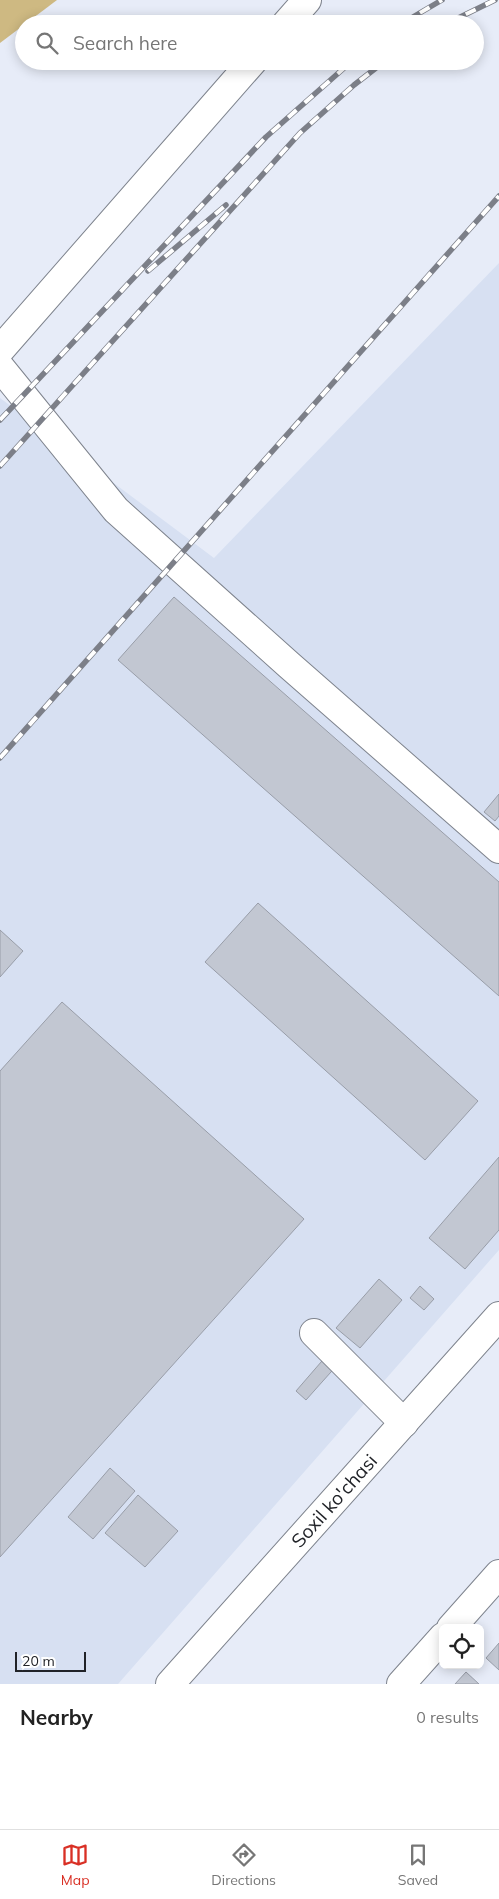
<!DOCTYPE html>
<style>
body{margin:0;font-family:Mulish,sans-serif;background:#f6f6f6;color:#222}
.controls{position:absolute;right:15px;bottom:15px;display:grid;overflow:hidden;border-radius:8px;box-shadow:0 2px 12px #0003}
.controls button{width:45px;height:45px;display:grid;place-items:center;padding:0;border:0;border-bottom:1px solid #e0e0e0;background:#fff;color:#222;font:25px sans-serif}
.scale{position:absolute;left:15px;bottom:12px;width:71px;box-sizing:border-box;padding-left:5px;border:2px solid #212328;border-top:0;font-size:14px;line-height:18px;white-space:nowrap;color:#212328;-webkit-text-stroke:4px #fff;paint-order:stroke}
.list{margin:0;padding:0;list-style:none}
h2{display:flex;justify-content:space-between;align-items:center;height:65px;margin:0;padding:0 20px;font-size:21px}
h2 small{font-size:16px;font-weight:400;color:#767676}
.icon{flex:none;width:28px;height:28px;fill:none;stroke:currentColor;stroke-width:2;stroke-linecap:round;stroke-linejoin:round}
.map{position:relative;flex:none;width:499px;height:1684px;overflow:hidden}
.search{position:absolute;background:#fff;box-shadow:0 2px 12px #0003;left:15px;right:15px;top:15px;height:55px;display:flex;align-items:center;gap:12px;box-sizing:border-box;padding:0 18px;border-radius:28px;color:#767676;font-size:19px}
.sheet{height:145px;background:#fff}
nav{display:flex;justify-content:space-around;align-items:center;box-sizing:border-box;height:70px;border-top:1px solid #e0e0e0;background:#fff;font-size:14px;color:#767676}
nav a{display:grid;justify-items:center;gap:2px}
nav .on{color:#d93025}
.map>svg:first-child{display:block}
.built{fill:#d7e0f2}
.water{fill:#ceb982}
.building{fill:#c2c7d2;stroke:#989da8}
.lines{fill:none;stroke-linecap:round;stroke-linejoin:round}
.minor-casing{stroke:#7e838d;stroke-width:30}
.minor{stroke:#fff;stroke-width:28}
.rail-casing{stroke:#7c7f88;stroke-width:5.5}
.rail{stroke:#fff;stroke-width:4;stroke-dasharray:11;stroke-linecap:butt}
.labels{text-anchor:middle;stroke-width:4.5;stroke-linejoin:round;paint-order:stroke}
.street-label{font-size:19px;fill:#212328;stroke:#fff}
</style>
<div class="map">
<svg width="499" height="1684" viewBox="0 0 499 1684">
<rect width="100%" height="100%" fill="#e7ecf8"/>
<path class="built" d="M499 263V1250L118 1684H0V398L214 558Z"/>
<path class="water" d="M0 0H57L0 43Z"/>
<path class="building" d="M174 597 499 882V996L118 660Z
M499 794V816L495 821 484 812Z
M258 903 478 1101 425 1160 205 962Z
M0 930 23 951 0 977Z
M62 1002 304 1219 0 1557V1071Z
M499 1157V1230L465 1269 429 1238Z
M379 1279 402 1300 360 1348 336 1328Z
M420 1286 434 1299 424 1310 410 1298Z
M328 1354 339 1363 306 1400 296 1391Z
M110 1468 135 1491 93 1539 68 1517Z
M138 1495 178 1531 145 1567 105 1533Z
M499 1643V1670L486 1658Z
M466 1672 479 1684H455Z"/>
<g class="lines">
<g class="minor-casing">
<g id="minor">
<path d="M286 24 307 0"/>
<path d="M0 350 253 61"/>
<path d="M0 367 116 510 289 665 499 849"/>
<path d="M314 1333 404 1423"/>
<path d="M451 1628 499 1574"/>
<path id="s1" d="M170 1684 499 1316"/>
<path d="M401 1684 443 1637"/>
</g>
</g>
<use href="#minor" class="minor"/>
<g class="rail-casing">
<path id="rail" d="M401 24 442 0
M446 24 495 0
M148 271 226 205
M0 420 266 137 352 61
M0 466 300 133 354 85 385 61
M0 758 499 196"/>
</g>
<use href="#rail" class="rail"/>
</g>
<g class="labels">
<g class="street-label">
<text dy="7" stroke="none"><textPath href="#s1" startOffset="246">Soxil ko'chasi</textPath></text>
</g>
</g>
</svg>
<div class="controls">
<button><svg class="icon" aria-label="locate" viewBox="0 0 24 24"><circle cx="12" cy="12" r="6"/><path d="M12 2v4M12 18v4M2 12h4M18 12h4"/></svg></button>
</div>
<div class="scale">20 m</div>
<div class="search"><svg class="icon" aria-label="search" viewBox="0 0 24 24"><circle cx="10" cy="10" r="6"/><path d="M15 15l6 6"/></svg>Search here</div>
</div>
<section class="sheet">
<h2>Nearby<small>0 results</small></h2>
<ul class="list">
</ul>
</section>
<nav>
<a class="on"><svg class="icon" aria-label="map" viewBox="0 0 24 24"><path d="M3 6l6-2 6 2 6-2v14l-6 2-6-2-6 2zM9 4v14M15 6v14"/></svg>Map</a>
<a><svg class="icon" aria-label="directions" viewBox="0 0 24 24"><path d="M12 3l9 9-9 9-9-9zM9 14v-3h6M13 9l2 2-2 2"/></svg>Directions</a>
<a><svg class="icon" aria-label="saved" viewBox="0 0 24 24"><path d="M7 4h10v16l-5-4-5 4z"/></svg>Saved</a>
</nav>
